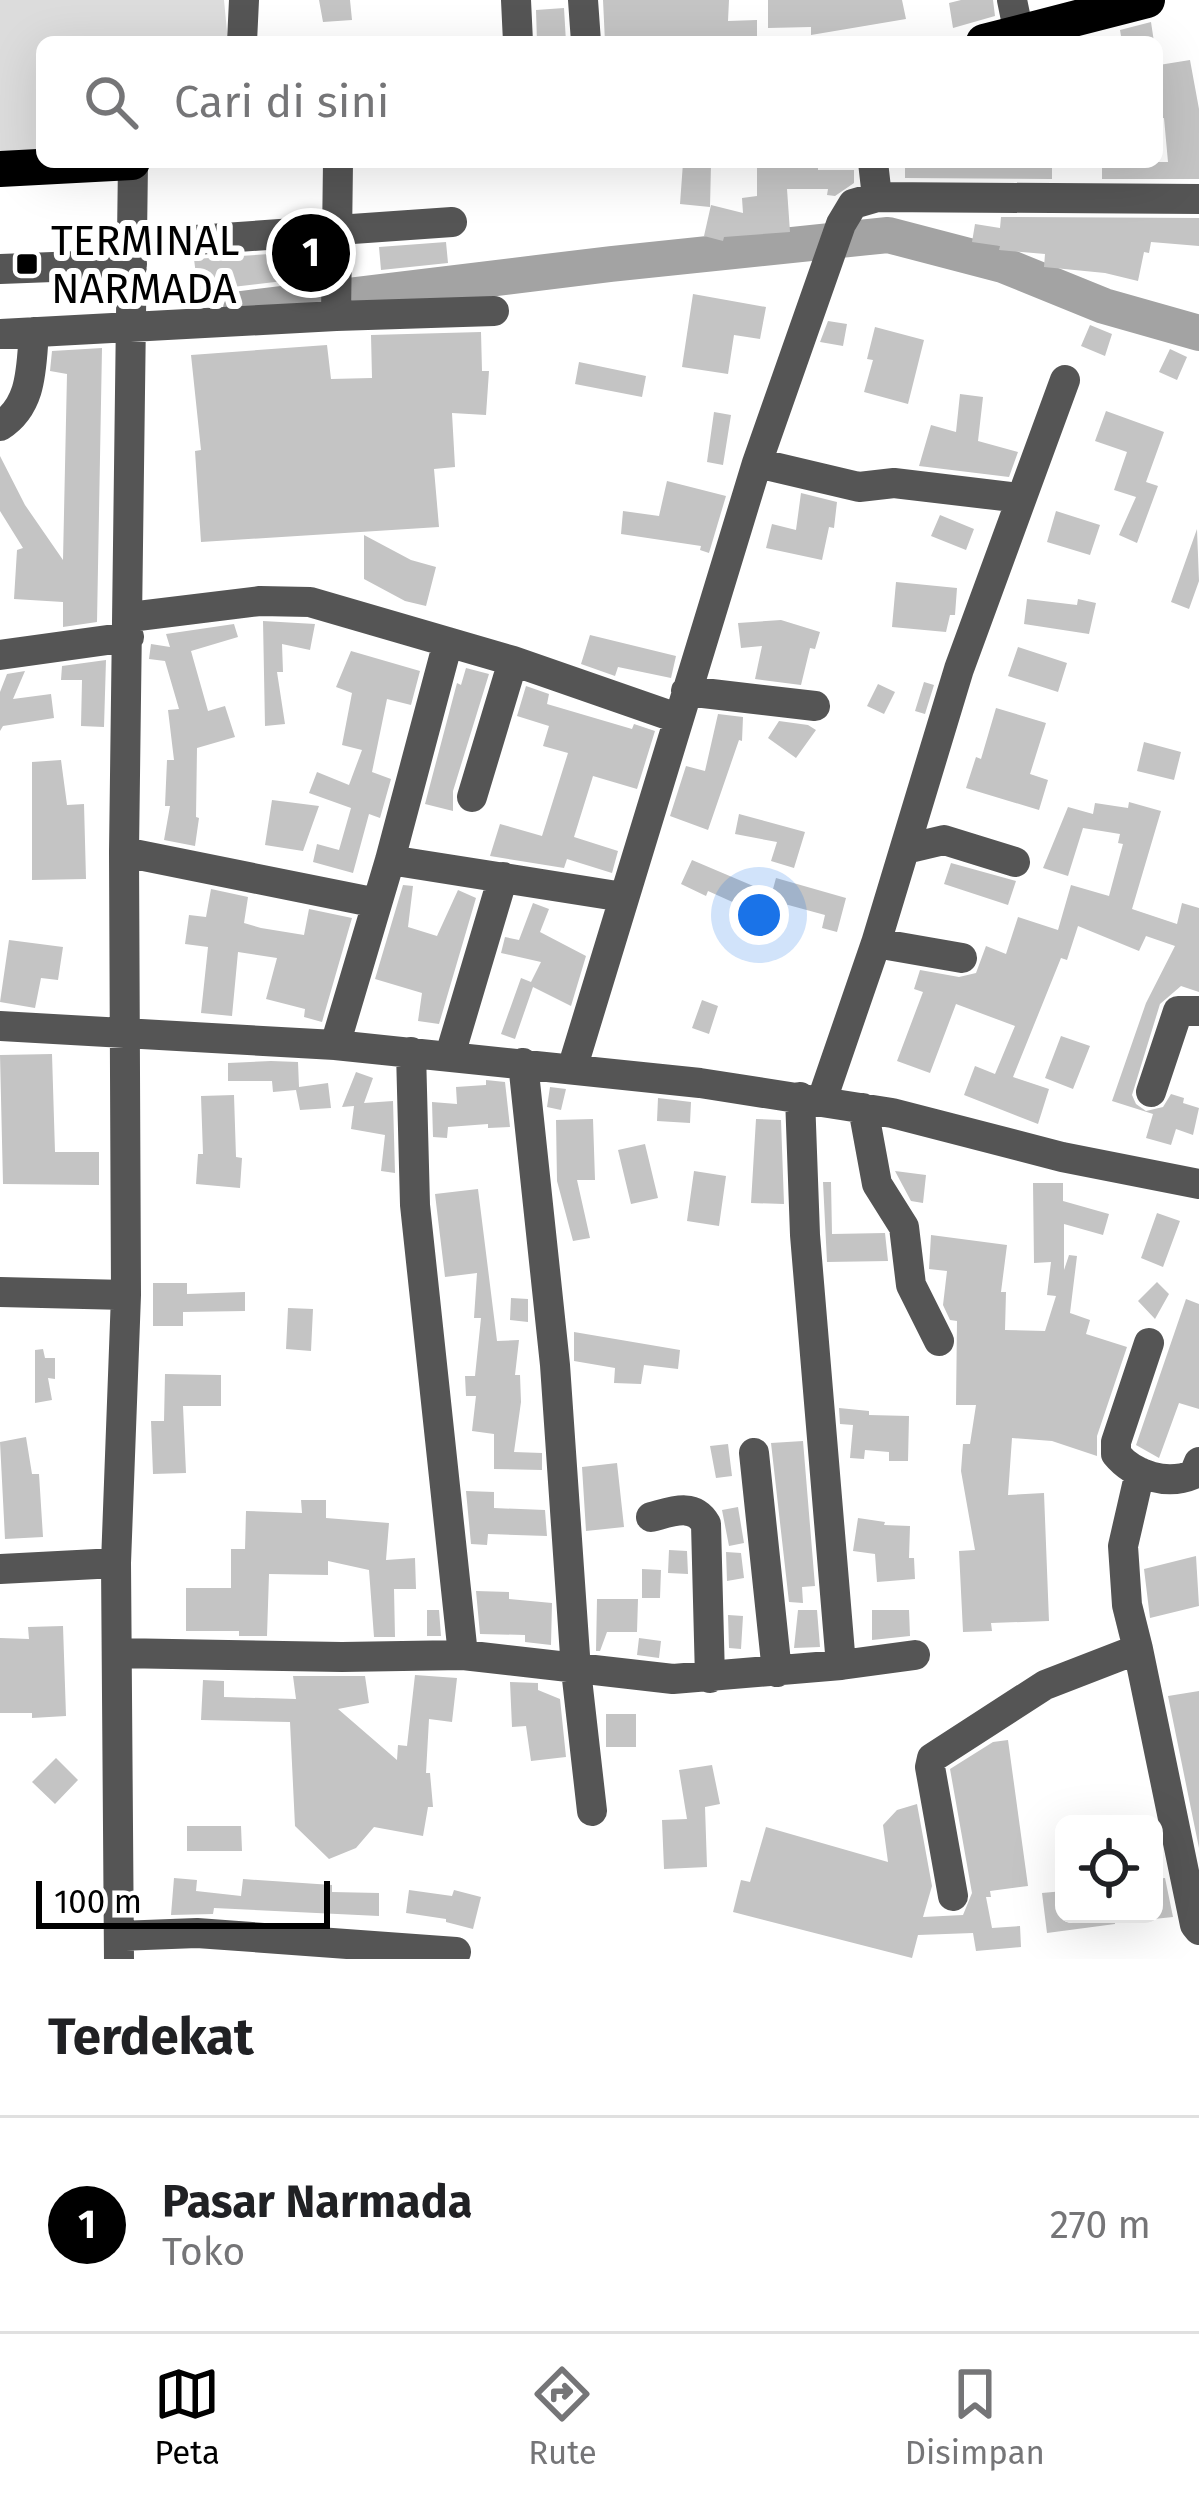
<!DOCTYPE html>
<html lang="id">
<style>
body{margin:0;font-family:"Fira Sans",sans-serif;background:#f6f6f6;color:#202124}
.controls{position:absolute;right:36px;bottom:36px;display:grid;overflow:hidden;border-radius:18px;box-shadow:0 12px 48px #0002}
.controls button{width:108px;height:108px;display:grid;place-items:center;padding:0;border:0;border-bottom:3px solid #e0e0e0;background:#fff;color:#202124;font:60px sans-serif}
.scale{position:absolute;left:36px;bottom:30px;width:294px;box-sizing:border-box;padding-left:12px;border:6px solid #000;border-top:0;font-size:33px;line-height:42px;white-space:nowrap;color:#000;-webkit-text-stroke:9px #fff;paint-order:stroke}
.you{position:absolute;left:759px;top:915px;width:42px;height:42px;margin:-30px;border:9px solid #fff;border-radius:50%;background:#1a73e8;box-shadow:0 0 0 18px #1a73e833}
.badge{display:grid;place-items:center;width:78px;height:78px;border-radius:50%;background:#000;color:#fff;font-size:39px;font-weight:700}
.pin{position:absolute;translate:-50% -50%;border:6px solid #fff;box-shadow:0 3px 12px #0006}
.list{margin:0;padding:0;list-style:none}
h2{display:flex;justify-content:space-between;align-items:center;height:156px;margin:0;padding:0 48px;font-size:51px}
h2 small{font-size:39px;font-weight:400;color:#757577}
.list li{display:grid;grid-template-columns:78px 1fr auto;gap:36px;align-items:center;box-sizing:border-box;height:216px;padding:0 48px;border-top:3px solid #e0e0e0}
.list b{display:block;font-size:45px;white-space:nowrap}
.list p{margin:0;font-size:39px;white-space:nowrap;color:#757577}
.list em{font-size:39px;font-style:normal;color:#757577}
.icon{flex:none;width:66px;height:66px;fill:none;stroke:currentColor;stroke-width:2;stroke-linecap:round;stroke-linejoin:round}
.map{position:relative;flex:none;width:1199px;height:1959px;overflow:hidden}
.search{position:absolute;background:#fff;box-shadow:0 12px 48px #0002;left:36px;right:36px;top:36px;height:132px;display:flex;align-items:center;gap:30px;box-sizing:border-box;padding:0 42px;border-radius:18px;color:#757577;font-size:45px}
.sheet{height:372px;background:#fff}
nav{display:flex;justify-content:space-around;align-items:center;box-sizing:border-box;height:168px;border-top:3px solid #e0e0e0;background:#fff;font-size:33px;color:#757577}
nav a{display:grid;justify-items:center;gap:6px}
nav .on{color:#000}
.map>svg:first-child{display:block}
.green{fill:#dcdcdc}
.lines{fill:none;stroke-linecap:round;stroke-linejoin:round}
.river{stroke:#a3a3a3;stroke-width:36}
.building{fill:#c4c4c4}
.minor{stroke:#555;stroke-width:30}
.highway{stroke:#000;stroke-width:36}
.poi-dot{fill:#000;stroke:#fff;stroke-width:4.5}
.labels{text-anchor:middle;stroke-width:12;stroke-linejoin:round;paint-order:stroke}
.poi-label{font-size:42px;fill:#000;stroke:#fff;text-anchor:start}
</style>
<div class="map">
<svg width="1199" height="1959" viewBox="0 0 1199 1959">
<rect width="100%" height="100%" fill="#fff"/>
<path class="green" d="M0 0H224L228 42H42V162L0 167Z"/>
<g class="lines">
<path class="river" d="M241 309 611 264 888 235 1003 265 1104 306 1199 333"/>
</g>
<path class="building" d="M319 0H350L352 20 323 22Z
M603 0H729L728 21 757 20V42H605Z
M768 0H902L906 19 811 35V27L768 28Z
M961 0H993L995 16 953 28 949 3Z
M564 8 566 42H537L536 10Z
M1151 22 1154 42H1122L1120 30Z
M1190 60 1199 109V179H1102V162H1168L1164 118 1157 119V71L1159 65Z
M757 162 818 164V170H854V183L835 196 827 195 828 189H787L790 232 724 237 723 241 704 236 711 205 743 213 742 198 757 196Z
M905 162H1052V179L905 178Z
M683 163 711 164 710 207 680 204Z
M1001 217 1199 218V246L1151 242 1149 253 1144 252 1138 281 1105 273 1044 267 1045 254 999 250 1000 246 972 242 975 224 1000 228Z
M446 242 448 263 381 270 379 247Z
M317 251V277L198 291 194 259Z
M693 294 766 307 760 339 734 335 728 374 682 367Z
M828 321 847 324 843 346 820 342Z
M1090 325 1112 334 1105 356 1081 346Z
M875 327 924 340 908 404 864 392 873 360 867 359Z
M481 332 482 371H489L486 415 452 413 455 467 434 469 439 527 201 542 195 451 201 450 191 355 327 345 331 379 372 378 371 335Z
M102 348 97 622 63 627V602L14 599 17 550 23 548 0 511V456L25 505 63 560 67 374 50 371 52 351Z
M1170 349 1187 357 1177 380 1159 372Z
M579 362 646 376 642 397 575 384Z
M960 394 983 397 978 441 1018 452 1009 477 919 466 931 425 956 432Z
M1106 411 1164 432 1146 482 1158 486 1137 543 1119 535 1136 497 1114 490 1127 452 1095 441Z
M714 412 731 415 723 465 707 462Z
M667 481 726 496 709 553 700 550 701 546 621 534 623 511 659 516Z
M801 493 837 502 834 528 829 527 822 560 766 548 772 524 796 530Z
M1056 511 1100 525 1090 555 1047 542Z
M940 515 974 529 966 550 931 536Z
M1197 529 1199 581 1189 609 1171 602Z
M364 535 411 560 436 567 426 606 405 601 364 579Z
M896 582 957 588 955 615H950L946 632 892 627Z
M1027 599 1077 605 1078 599 1096 603 1089 634 1024 624Z
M781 620 820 632 815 649 810 648 801 685 755 679 762 646 741 648 738 623Z
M263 621 315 624 310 650 282 644 283 672H277L285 724 265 726Z
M234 624 238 637 191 651 208 711 225 706 235 737 197 748 196 817 199 818 195 846 164 840 170 806H165L167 760H174L168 710 179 709 165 661 149 659 151 644 170 647 166 634Z
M590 635 676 656 671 678 618 667 615 676 581 664Z
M1018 647 1067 663 1058 692 1008 676Z
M351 651 420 671 411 705 387 699 372 772 391 779 380 818 369 814 353 873 313 862 317 844 339 850 351 808 309 793 317 772 349 785 362 750 342 745 352 693 336 687Z
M106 660 104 727 81 726 82 680H61L62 666Z
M466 668 489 674 453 791V811L425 804 457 683 461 685Z
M25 671 13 699 51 694 54 718 3 726 0 731V692L7 674Z
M924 682 934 685 925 714 915 711Z
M878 684 895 692 884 714 867 706Z
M526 686 549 694 547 704 632 729 634 724 655 731 637 789 593 776 574 837 618 851 612 873 567 859 564 868 490 856 500 824 542 836 568 753 543 746 549 726 517 716Z
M996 708 1046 723 1030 774 1048 780 1039 810 966 788 976 757 981 759Z
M718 714 743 717 742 741 739 740 708 830 670 816 686 766 705 771Z
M779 721 808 725 816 730 796 758 768 738Z
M1144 742 1181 752 1174 780 1137 771Z
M61 760 67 805 84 804 86 879 32 880V762Z
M272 800 319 806 303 851 265 845Z
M1129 802 1161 811 1132 909 1177 924 1182 903 1199 908V992L1181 986 1160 1004 1132 1095 1136 1104 1146 1111 1163 1107 1171 1094 1184 1098 1183 1103 1199 1108 1193 1135 1176 1129 1171 1145 1146 1138 1153 1114 1112 1101 1146 1003 1175 946 1146 936 1139 951 1078 926 1067 960 1061 958 1013 1077 1049 1089 1038 1124 964 1095 975 1066 995 1074 1015 1026 956 1004 930 1073 897 1061 923 992 914 989 920 970 959 977 976 973 986 946 1006 954 1018 917 1058 930 1071 885 1109 896 1123 844 1118 843 1120 834 1083 828 1068 876 1043 868 1068 807 1093 814 1095 803 1128 808Z
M739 814 805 832 794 868 771 861 777 842 735 834Z
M692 860 758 888 748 909 708 891 706 896 681 884Z
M951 863 1016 881 1008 905 944 884Z
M776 878 846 898 837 932 822 928 825 915 770 900Z
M403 885 413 886 408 927 437 936 458 890 476 898 439 1024 418 1021 422 993 375 979Z
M211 889 248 897 244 923 261 928 304 935 309 909 352 918 322 1022 304 1017 305 1009 266 999 277 958 238 952 232 1016 201 1013 208 947 185 944 189 915 206 917Z
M533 903 549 909 540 932 586 956 571 1006 533 987 515 1039 501 1034 521 978 531 982 541 962 501 953 505 937 519 940Z
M9 940 63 947 58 980 41 978 35 1008 0 1002Z
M702 1000 718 1006 709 1034 692 1028Z
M1061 1036 1090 1046 1073 1089 1045 1078Z
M52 1054 55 1152H99V1185L3 1184 0 1055Z
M271 1061 298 1062 299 1087 328 1083 331 1108 300 1110 296 1090 273 1092 272 1081H228V1063Z
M356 1072 373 1078 364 1103 393 1101 395 1173 381 1171 385 1135 351 1129 354 1106 342 1107Z
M486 1080 505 1082 510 1127 488 1128V1124L448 1127 447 1138 433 1137 432 1102 457 1104 456 1087 486 1085Z
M550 1087 566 1089 561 1110 547 1107Z
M234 1095 236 1157 242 1158 240 1188 196 1184 198 1154H203L201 1096Z
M658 1098 691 1102 690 1123 657 1121Z
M593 1119 595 1180H577L590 1238 573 1241 557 1181 556 1120Z
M756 1119 781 1120 784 1204 751 1203Z
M645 1144 658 1198 631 1204 618 1150Z
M694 1171 726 1176 719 1226 687 1221Z
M895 1171 926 1175 923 1203 911 1201Z
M823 1182H831L832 1234 885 1233 888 1261 827 1262Z
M1033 1183H1063V1201L1109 1214 1103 1235 1064 1224V1270L1069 1255 1077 1256 1070 1313 1090 1320 1086 1334 1127 1347 1097 1436V1456L1052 1441 1012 1438 1008 1495 1044 1493 1049 1621 991 1623 992 1631 963 1632 959 1551 975 1550 961 1471 963 1444H970L976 1405H956L957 1321 950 1320 943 1305 947 1271 929 1269 931 1235 1007 1245 1001 1292H1006L1005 1330 1045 1331 1056 1296 1047 1295 1051 1262 1034 1263Z
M478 1189 497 1341 519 1340 515 1375H520L521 1402 514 1452 542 1453V1470L494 1469V1434L472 1431 476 1396H466L465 1376H475L481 1318H474L477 1273 445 1277 435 1194Z
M1157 1213 1180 1221 1163 1267 1141 1258Z
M1157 1282 1169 1294 1155 1319 1138 1301Z
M153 1283H187V1294L245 1292V1311L183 1312V1326H153Z
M511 1298 528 1299V1322L510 1320Z
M1186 1299 1199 1304V1409L1179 1403 1159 1458 1136 1445Z
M288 1308 313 1309 311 1351 286 1349Z
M574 1332 680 1350 678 1369 644 1365 641 1384 614 1383 615 1368 574 1361Z
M43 1349 45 1358H55V1379L48 1378 52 1400 35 1403V1350Z
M165 1374 221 1375V1406H183L186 1473 153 1474 151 1421H164Z
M839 1408 869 1411V1415L909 1416 908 1461H889V1452L865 1450 864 1459 850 1458 853 1425 840 1424Z
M26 1437 32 1474H39L43 1537 5 1539 0 1442Z
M803 1441 815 1586 802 1587 803 1603 789 1602 771 1443Z
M728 1444 732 1476 716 1478 710 1446Z
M617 1463 624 1527 586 1531 582 1467Z
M466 1491 494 1492V1508L545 1510 547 1536 488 1534 487 1545 471 1544Z
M301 1500H326V1518L389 1523 386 1560 415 1558 416 1589H394L395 1637H374L369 1570 328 1561V1575L269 1574 267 1636H239V1631H186V1588H231V1549H245L246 1511 302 1513Z
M738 1507 744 1543 729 1546 722 1510Z
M858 1518 885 1522 884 1525 910 1526 909 1558H914L915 1579 877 1582 875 1554 853 1551Z
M669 1550 687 1551 688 1574 668 1573Z
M726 1552 741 1553 744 1578 727 1581Z
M1196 1556 1199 1606 1150 1618 1144 1569Z
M642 1569 661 1570 660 1598H642Z
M476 1591 509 1592V1599L552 1603 551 1645 525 1642V1635L480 1634Z
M597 1599H638L637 1632H607L600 1651H596Z
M427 1610H439L441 1636H427Z
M798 1610H817L820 1647 794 1648Z
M872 1610H909L910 1636 872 1640Z
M728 1615 743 1616 741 1649 729 1648Z
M63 1626 66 1716 32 1718V1713H0V1638L29 1639 28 1627Z
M639 1638 661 1641 659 1658 637 1655Z
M415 1675 457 1678 452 1722 429 1719 426 1773H430L433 1807H428L423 1836 374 1827 356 1848 329 1859 295 1826 290 1722 201 1720 203 1680 224 1681V1697L296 1699 293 1676H365L369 1703 338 1709 397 1760 398 1745 407 1746Z
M510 1682 538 1683V1690L560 1699 566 1757 531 1761 526 1726 512 1727Z
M1199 1691V1848L1168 1696Z
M606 1714H636V1747H606Z
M1008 1740 1028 1886 990 1891 991 1897H986L992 1928 1020 1926 1021 1947 976 1951 973 1933 918 1935 912 1958 733 1912 741 1880 750 1882 766 1827 888 1862 883 1825 897 1810 917 1804 932 1886 923 1917 963 1915 972 1893 950 1769 993 1742Z
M56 1758 78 1780 55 1804 32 1782Z
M712 1765 720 1804 705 1807 707 1867 664 1869 662 1820 687 1819 679 1770Z
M187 1826H241L242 1851H187Z
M174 1878 197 1880 196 1891 241 1896 243 1879 332 1885V1892L379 1893V1916L214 1908 213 1914 171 1915Z
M1165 1878 1173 1917 1154 1919V1879Z
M409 1890 452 1896 454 1890 481 1897 473 1929 446 1922V1919L406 1913Z
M1064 1891V1914H1114L1115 1924 1047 1933 1042 1893Z"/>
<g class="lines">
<path class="minor" d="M516 0 518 42
M583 0 586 42
M1012 0 1019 34
M242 42 244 0
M338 162 336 316 494 311
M873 162 877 197 1199 199
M195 240 452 222
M0 269 132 264
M0 334 336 316
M0 426C33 405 31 367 34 332
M757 463 859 487 894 483 1020 498
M130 617 260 601 310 602 513 661 677 718
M0 655 129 637
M686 691 815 706
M472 797 513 661
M906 849 944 840 1015 862
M124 852 377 903
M390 860 623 897
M876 943 962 958
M0 1026 335 1045 700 1083 892 1113 1062 1157 1199 1184
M335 1045 390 860 448 642
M411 1052 415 1205 463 1655
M450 1055 503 877
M523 1063 555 1365 576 1670 592 1811
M572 1069 757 463 841 224 853 204 877 197
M1151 1092 1178 1011H1199
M822 1100 876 943 959 669 1065 380
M863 1108 877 1184 904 1227 911 1285 939 1341
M0 1292 126 1295
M1149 1343 1116 1442V1454C1134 1476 1168 1486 1194 1474L1199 1462
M754 1453 777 1672
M651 1517C671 1512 694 1502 706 1524L710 1678
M0 1569 116 1563
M1138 1649 1195 1925 1199 1930
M117 1653 342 1657 463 1655 673 1679 841 1665 805 1235 800 1097
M841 1665 915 1655
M953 1896 930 1767 932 1758 1045 1685 1138 1649 1127 1605 1123 1546 1140 1472
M119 1936 197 1933 456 1952
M119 1959 116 1563 126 1295 124 852 133 162"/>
<path class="highway" d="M984 42 1147 0
M0 169 132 162"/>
</g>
<rect class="poi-dot" x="15" y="252" width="24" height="24" rx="6"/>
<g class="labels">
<g class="poi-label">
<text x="51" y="255">TERMINAL<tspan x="51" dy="48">NARMADA</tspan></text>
</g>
</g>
</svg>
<div class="controls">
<button><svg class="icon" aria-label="locate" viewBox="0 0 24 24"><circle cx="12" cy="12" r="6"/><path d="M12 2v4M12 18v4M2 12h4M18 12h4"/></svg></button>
</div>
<div class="scale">100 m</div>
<div class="you"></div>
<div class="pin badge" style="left:311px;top:253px">1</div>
<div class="search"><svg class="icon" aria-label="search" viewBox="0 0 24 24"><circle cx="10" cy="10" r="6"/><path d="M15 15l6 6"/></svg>Cari di sini</div>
</div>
<section class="sheet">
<h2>Terdekat<small></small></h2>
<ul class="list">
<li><span class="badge">1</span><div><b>Pasar Narmada</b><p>Toko</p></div><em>270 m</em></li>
</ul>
</section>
<nav>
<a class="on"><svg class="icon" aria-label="map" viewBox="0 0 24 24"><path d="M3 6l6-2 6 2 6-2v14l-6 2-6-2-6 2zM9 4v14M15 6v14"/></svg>Peta</a>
<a><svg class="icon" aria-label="directions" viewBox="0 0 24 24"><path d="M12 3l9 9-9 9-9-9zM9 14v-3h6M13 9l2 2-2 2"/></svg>Rute</a>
<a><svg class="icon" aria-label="saved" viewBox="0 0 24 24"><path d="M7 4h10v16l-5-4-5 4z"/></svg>Disimpan</a>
</nav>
